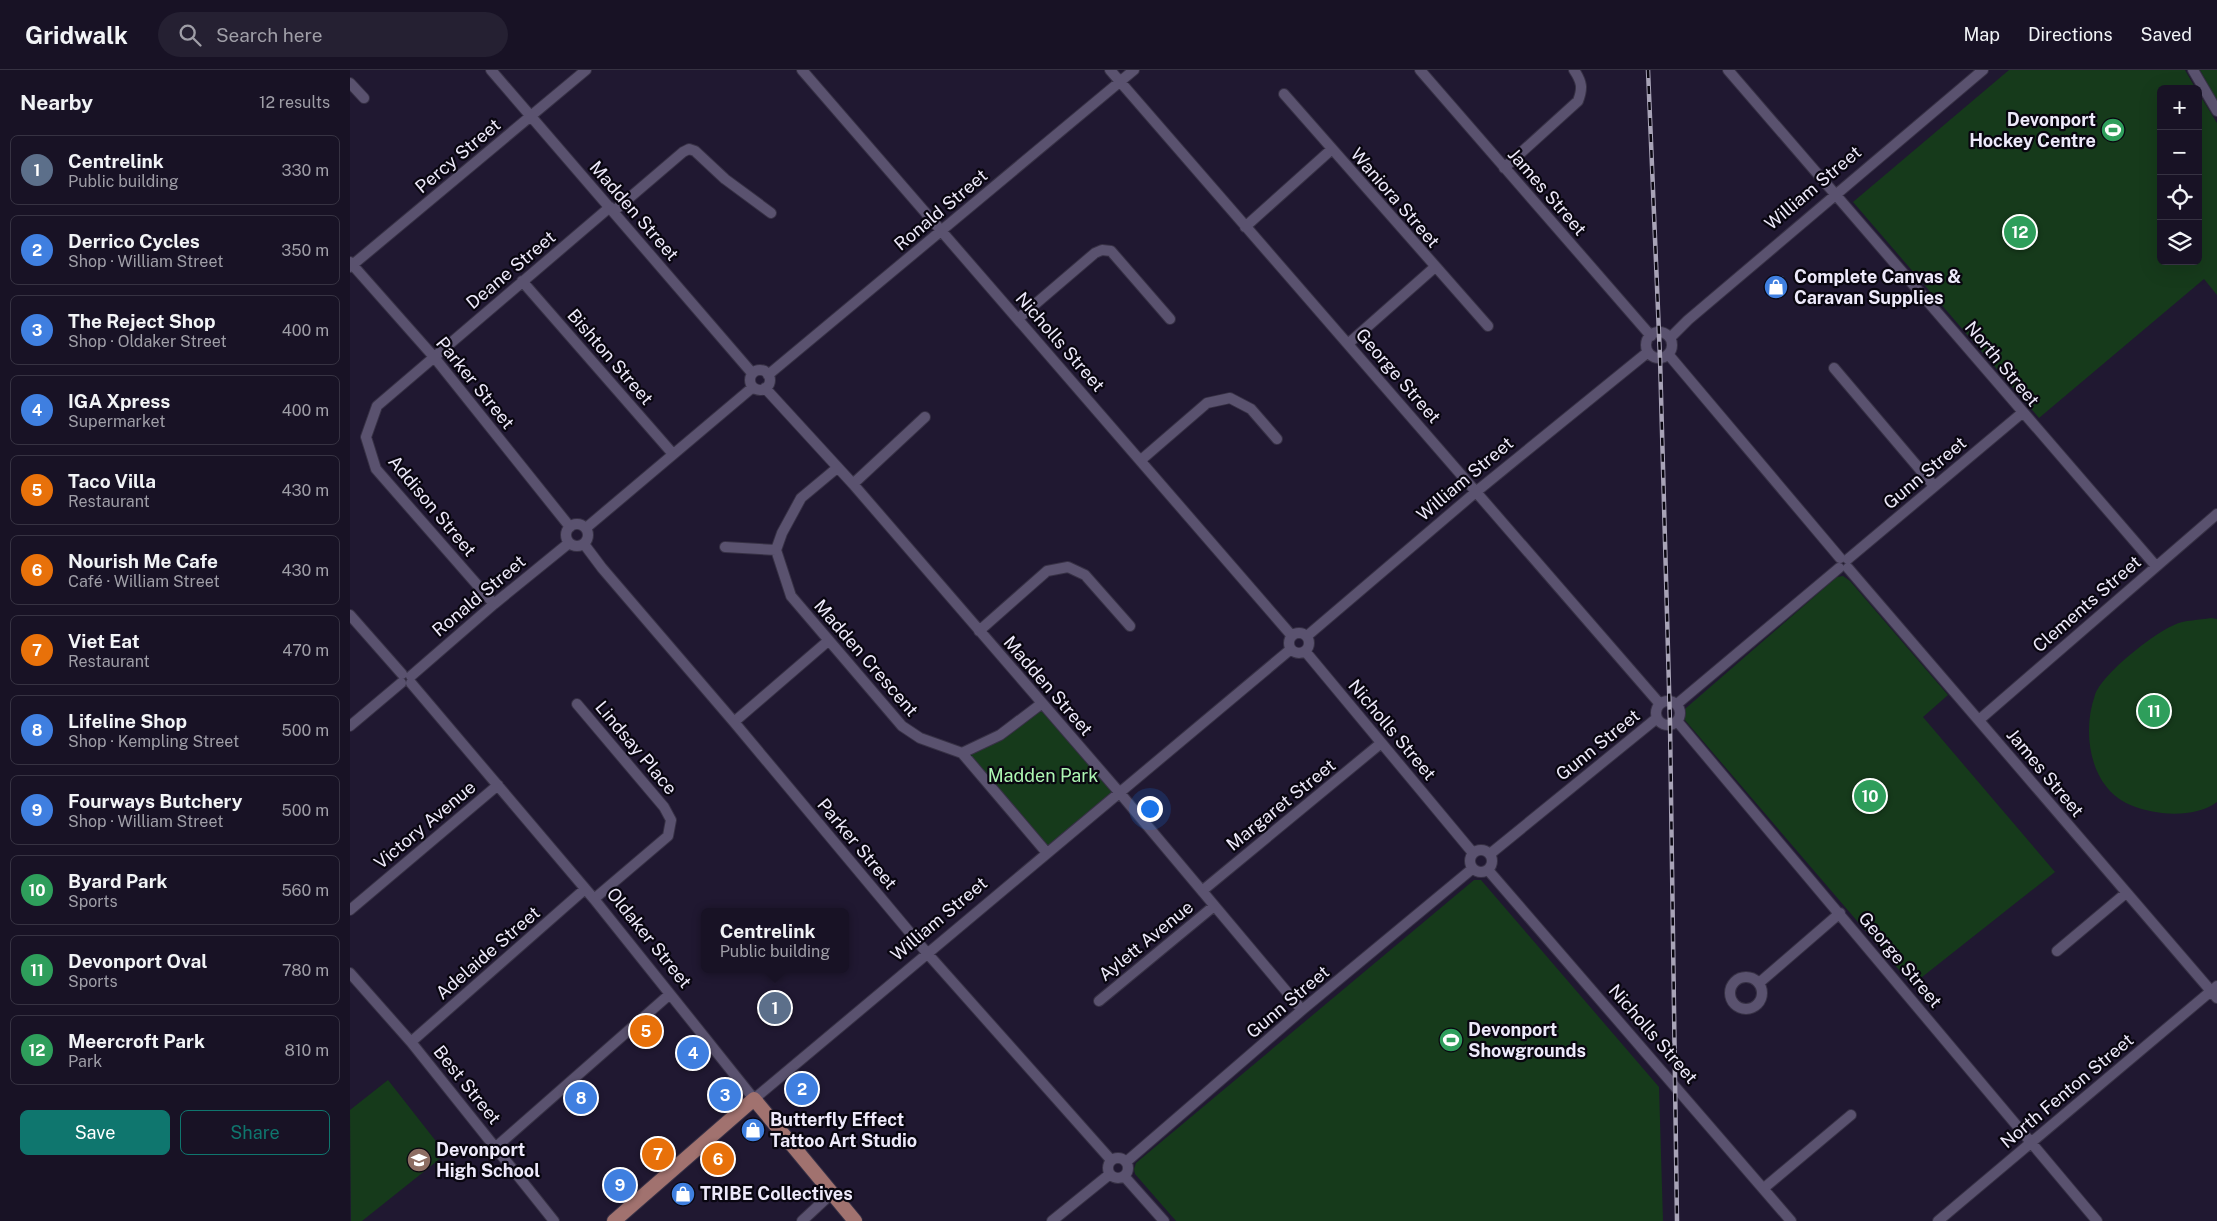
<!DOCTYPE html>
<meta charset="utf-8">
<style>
body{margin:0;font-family:"Public Sans",sans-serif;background:#252032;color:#f1f3f6}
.controls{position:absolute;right:15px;top:15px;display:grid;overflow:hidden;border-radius:8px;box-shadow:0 5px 20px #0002}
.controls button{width:45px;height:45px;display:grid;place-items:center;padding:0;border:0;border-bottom:1px solid #363242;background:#181225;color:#f1f3f6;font:25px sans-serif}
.you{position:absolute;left:799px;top:738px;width:18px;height:18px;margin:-12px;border:4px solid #fff;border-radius:50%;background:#1a73e8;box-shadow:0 0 0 8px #1a73e833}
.badge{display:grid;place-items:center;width:32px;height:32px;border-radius:50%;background:#0f766e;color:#fff;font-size:16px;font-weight:700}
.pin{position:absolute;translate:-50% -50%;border:2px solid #fff;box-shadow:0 1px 5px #0006}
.popup{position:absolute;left:351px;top:838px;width:148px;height:65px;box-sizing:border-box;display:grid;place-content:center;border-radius:8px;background:#181225;filter:drop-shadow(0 1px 4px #0005);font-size:16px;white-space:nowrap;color:#9f9ea7}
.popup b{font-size:19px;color:#f1f3f6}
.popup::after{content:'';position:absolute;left:50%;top:100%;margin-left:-10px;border:10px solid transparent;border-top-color:#181225}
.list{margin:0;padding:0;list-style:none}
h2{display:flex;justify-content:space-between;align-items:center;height:65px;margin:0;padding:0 20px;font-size:21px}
h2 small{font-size:16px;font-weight:400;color:#9f9ea7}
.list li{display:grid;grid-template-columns:32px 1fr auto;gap:15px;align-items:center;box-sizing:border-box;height:70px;margin:0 10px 10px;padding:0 10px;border:1px solid #363242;border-radius:8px}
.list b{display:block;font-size:19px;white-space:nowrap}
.list p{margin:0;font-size:16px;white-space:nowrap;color:#9f9ea7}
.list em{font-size:16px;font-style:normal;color:#9f9ea7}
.actions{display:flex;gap:10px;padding:15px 20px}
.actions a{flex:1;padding:11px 0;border:1px solid #0f766e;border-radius:8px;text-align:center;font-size:18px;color:#0f766e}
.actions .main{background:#0f766e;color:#fff}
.icon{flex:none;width:28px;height:28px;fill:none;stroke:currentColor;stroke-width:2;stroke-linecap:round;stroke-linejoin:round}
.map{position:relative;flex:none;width:1867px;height:1151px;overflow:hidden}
header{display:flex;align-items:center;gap:30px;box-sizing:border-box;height:70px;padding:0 25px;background:#181225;border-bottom:1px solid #363242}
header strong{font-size:24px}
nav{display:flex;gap:28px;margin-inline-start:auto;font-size:18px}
.search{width:350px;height:45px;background:#252032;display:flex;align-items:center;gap:12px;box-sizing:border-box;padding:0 18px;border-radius:28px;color:#9f9ea7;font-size:19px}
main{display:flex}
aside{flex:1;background:#181225}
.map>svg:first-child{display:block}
.green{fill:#163a1b}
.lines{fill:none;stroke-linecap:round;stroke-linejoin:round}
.minor-casing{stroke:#373145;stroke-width:12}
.major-casing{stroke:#373145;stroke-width:16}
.minor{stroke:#5a526f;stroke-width:10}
.major{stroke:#a1726f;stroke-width:14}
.rail-casing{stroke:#a8a3b7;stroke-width:4.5}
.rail{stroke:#090610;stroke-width:2.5;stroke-dasharray:8;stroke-linecap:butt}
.labels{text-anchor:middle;stroke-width:4.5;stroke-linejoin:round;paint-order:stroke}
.poi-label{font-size:18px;font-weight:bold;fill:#ede9fa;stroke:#090610;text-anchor:start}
.street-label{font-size:18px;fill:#ede9fa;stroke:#090610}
.park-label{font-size:18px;fill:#adf6b3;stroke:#090610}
</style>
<header>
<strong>Gridwalk</strong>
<div class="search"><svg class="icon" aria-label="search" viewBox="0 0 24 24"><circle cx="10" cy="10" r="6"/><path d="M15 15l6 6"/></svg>Search here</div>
<nav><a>Map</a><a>Directions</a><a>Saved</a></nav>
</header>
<main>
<aside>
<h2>Nearby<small>12 results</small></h2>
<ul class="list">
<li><span class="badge" style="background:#5c6f8a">1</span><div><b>Centrelink</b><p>Public building</p></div><em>330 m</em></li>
<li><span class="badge" style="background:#3f7fe0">2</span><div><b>Derrico Cycles</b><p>Shop · William Street</p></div><em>350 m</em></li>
<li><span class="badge" style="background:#3f7fe0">3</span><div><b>The Reject Shop</b><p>Shop · Oldaker Street</p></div><em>400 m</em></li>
<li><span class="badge" style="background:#3f7fe0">4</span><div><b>IGA Xpress</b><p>Supermarket</p></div><em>400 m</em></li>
<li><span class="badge" style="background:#e8710a">5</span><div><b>Taco Villa</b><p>Restaurant</p></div><em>430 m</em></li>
<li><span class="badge" style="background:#e8710a">6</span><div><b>Nourish Me Cafe</b><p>Café · William Street</p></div><em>430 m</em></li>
<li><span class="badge" style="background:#e8710a">7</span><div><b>Viet Eat</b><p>Restaurant</p></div><em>470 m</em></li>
<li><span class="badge" style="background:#3f7fe0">8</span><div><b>Lifeline Shop</b><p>Shop · Kempling Street</p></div><em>500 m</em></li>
<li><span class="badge" style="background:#3f7fe0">9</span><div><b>Fourways Butchery</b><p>Shop · William Street</p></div><em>500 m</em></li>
<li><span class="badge" style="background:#2e9e5b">10</span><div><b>Byard Park</b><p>Sports</p></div><em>560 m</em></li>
<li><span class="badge" style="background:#2e9e5b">11</span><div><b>Devonport Oval</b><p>Sports</p></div><em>780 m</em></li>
<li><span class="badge" style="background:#2e9e5b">12</span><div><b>Meercroft Park</b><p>Park</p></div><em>810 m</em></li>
</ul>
<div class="actions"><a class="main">Save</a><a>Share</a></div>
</aside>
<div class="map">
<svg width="1867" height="1151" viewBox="0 0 1867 1151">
<rect width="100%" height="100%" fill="#201831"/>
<path class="green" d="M1659 0H1835L1846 19H1811V191H1848V22L1867 53V225L1854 209 1689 348 1503 132Z
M1850 0H1867V31Z
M1493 506 1500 511 1598 625 1573 647 1705 802 1562 915 1334 649 1332 645 1336 638 1487 507Z
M1861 548 1867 549V732C1852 743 1831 745 1812 743 1799 741 1788 739 1776 733 1739 714 1732 661 1745 625 1752 604 1803 564 1824 555 1834 550 1850 550 1861 548Z
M691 634 769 722 697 783 612 683Z
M1124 810H1131L1309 1017 1313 1151H826L785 1104 784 1099 786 1093Z
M38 1010 96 1084 12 1151H1L0 1040Z"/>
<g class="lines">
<g class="minor-casing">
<path id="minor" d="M141 0 402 303
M452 0 942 566
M760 0 1310 634
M1070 0 1301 266
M1378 0 1805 495
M1843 0 1867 41
M0 13 14 28
M934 24 1138 256
M1154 98 1228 31C1233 18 1232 12 1224 0
M264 141 333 82 339 79 345 81 375 109 421 143
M895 157 982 79
M0 192 84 287 220 457
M0 197 236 0
M172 211 323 384
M669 248 745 183 752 180 761 181 820 249
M1296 275a13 13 0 1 1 26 0a13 13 0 1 1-26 0Z
M1320 268 1338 250 1633 0
M999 273 1085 197
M1318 284 1490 488
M1484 298 1584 416
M400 310a10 10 0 1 1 20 0a10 10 0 1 1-20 0Z
M418 305 784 0
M415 318 503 414 769 722 952 940
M791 390 857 333 880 328 901 339 927 369
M487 398 451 428 432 463 426 480 441 526 552 656 570 668 612 683 650 665 691 634
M503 414 575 347
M216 465a11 11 0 1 1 22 0a11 11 0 1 1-22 0Z
M236 458 403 317
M234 474 252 498 384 652 577 883 761 1090
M375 477 426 480
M1498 489 1672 343
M1498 498 1867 928
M144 534 26 399 16 367 27 336 260 137
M0 545 52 604
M629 561 697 501 718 497 735 505 780 556
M939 573a10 10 0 1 1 20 0a10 10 0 1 1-20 0Z
M957 566 1127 421 1298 282
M955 581 1123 783
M61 606 144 534 219 473
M61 613 244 829 404 1029 941 579
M1306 643a12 12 0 1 1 24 0a12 12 0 1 1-24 0Z
M227 634 314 737 321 750 318 766 244 829
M1327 634 1489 498
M1629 650 1867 444
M1327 651 1747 1151
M384 652 478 571
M0 656 51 613
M612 683 697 783
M1120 791a11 11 0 1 1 22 0a11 11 0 1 1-22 0Z
M1140 784 1307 648
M1138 800 1441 1151
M852 821 1030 674
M0 840 148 715
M1707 881 1776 823
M0 903 61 972 204 1151
M1380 923a16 16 0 1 1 32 0a16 16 0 1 1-32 0Z
M1409 913 1490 843
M749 931 864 836
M61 972 235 819
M146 1077 320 924
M758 1098a10 10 0 1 1 20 0a10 10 0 1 1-20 0Z
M776 1092 952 940 1122 799
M774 1106 814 1151
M1414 1118 1501 1045
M452 1151 482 1123
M702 1151 760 1104
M1588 1151 1867 916"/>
</g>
<g class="major-casing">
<path id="major" d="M264 1151 404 1029 505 1151"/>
</g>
<use href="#minor" class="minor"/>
<use href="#major" class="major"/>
<g class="rail-casing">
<path id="rail" d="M1298 0 1310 288 1320 654 1327 1151"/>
</g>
<use href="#rail" class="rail"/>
</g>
<defs>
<g id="stadium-disc" transform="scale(1.25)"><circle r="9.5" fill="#2e9e5b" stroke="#090610"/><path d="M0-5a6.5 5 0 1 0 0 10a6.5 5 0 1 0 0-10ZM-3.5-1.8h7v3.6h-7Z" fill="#fff"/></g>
<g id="shop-disc" transform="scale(1.25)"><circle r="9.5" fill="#3f7fe0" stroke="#090610"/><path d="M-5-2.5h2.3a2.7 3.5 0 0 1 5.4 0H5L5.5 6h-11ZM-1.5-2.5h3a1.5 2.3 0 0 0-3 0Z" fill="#fff"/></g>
<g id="school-disc" transform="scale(1.25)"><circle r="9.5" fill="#8d6e63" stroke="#090610"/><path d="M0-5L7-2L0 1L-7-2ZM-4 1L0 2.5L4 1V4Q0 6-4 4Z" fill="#fff"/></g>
</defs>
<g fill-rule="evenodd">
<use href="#stadium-disc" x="1763" y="60"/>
<use href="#shop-disc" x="1426" y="217"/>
<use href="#stadium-disc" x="1101" y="970"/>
<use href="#shop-disc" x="403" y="1060"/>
<use href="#school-disc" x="69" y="1090"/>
<use href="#shop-disc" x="333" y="1124"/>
</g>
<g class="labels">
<g class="poi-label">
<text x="1746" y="56" text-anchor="end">Devonport<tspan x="1746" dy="21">Hockey Centre</tspan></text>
<text x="1444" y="213">Complete Canvas &amp;<tspan x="1444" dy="21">Caravan Supplies</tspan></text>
<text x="1118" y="966">Devonport<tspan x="1118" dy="21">Showgrounds</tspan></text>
<text x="420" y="1056">Butterfly Effect<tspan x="420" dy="21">Tattoo Art Studio</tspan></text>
<text x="86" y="1086">Devonport<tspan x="86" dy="21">High School</tspan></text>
<text x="350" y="1130">TRIBE Collectives</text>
</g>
<g class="street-label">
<text transform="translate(108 86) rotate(-40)" y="6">Percy Street</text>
<text transform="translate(1463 118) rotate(-40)" y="6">William Street</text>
<text transform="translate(1197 122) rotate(49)" y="6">James Street</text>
<text transform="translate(1045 128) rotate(49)" y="6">Waniora Street</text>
<text transform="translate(591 140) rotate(-40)" y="6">Ronald Street</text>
<text transform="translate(284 141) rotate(49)" y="6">Madden Street</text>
<text transform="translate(161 200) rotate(-40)" y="6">Deane Street</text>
<text transform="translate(710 272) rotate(49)" y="6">Nicholls Street</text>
<text transform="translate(260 287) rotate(49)" y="6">Bishton Street</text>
<text transform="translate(1652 294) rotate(50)" y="6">North Street</text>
<text transform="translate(1048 306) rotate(49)" y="6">George Street</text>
<text transform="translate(125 313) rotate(51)" y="6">Parker Street</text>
<text transform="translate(1575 403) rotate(-40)" y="6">Gunn Street</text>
<text transform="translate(1115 409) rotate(-40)" y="6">William Street</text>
<text transform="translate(82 436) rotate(50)" y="6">Addison Street</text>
<text transform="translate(129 526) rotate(-40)" y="6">Ronald Street</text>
<text transform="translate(1737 534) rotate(-41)" y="6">Clements Street</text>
<text transform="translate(516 588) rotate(49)" y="6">Madden Crescent</text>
<text transform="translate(698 616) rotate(49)" y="6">Madden Street</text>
<text transform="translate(1042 660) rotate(50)" y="6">Nicholls Street</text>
<text transform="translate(1248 675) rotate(-39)" y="6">Gunn Street</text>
<text transform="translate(286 678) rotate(50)" y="6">Lindsay Place</text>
<text transform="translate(1695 703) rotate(50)" y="6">James Street</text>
<text transform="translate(931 735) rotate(-39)" y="6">Margaret Street</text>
<text transform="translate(75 755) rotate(-40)" y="6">Victory Avenue</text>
<text transform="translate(507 774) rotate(50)" y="6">Parker Street</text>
<text transform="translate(589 849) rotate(-40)" y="6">William Street</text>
<text transform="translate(299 868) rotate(51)" y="6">Oldaker Street</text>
<text transform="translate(796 871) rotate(-39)" y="6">Aylett Avenue</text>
<text transform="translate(138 883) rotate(-41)" y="6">Adelaide Street</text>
<text transform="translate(1550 890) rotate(50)" y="6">George Street</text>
<text transform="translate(938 932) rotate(-40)" y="6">Gunn Street</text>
<text transform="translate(1303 964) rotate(49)" y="6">Nicholls Street</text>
<text transform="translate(117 1015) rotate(51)" y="6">Best Street</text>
<text transform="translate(1717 1021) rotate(-40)" y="6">North Fenton Street</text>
</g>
<g class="park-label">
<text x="693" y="712">Madden Park</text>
</g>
</g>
</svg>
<div class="controls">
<button>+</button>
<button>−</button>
<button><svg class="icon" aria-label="locate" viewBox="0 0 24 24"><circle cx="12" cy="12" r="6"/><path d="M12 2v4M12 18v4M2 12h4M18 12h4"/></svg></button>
<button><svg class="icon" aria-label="layers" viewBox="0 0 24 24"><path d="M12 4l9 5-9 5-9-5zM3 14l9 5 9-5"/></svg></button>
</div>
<div class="you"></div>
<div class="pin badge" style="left:425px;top:938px;background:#5c6f8a">1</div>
<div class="popup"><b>Centrelink</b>Public building</div>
<div class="pin badge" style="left:452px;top:1019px;background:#3f7fe0">2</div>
<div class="pin badge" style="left:375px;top:1025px;background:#3f7fe0">3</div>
<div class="pin badge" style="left:343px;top:983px;background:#3f7fe0">4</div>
<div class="pin badge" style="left:296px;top:961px;background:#e8710a">5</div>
<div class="pin badge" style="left:368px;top:1089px;background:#e8710a">6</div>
<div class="pin badge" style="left:308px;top:1084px;background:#e8710a">7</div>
<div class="pin badge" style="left:231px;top:1028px;background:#3f7fe0">8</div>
<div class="pin badge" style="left:270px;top:1115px;background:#3f7fe0">9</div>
<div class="pin badge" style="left:1520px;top:726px;background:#2e9e5b">10</div>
<div class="pin badge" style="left:1804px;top:641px;background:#2e9e5b">11</div>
<div class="pin badge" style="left:1670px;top:162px;background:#2e9e5b">12</div>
</div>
</main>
